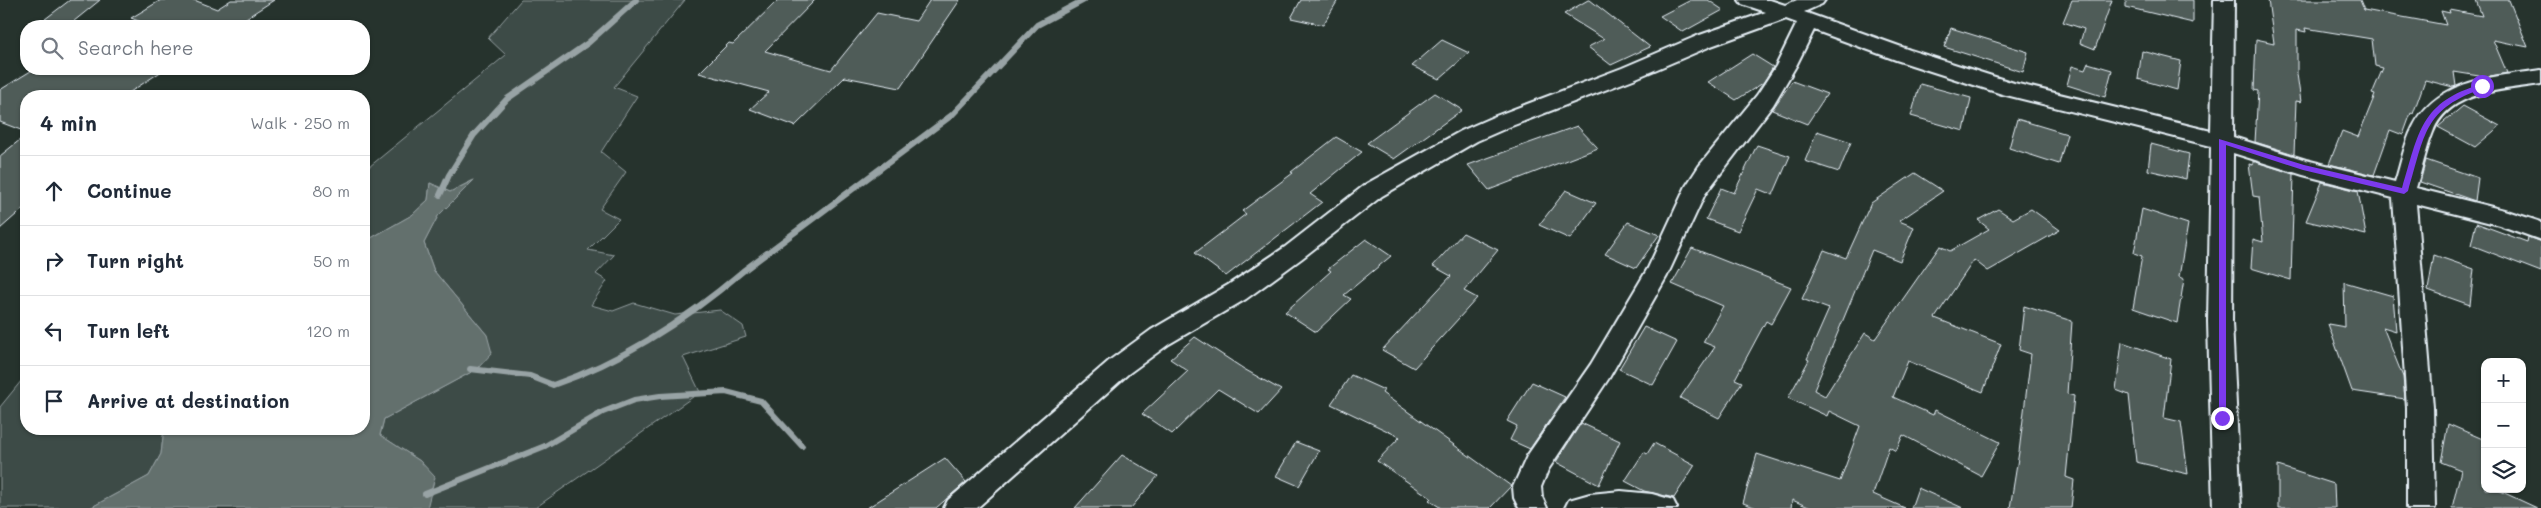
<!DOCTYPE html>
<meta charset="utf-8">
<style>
body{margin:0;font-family:Mali,sans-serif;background:#f2f2f3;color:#1f2937}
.controls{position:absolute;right:15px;bottom:15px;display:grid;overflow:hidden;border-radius:10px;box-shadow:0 1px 4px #0004}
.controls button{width:45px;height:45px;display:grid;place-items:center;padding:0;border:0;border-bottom:1px solid #e0e1e3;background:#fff;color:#1f2937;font:25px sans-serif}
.stop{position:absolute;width:15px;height:15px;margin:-11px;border:4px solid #7c3aed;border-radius:50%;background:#fff}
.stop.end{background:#7c3aed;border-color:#fff;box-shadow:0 1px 5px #0008}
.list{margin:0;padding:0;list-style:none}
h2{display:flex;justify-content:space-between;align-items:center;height:65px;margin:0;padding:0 20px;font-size:21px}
h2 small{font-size:16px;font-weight:400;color:#747a83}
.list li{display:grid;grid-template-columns:32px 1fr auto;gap:15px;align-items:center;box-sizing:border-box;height:70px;padding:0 20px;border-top:1px solid #e0e1e3}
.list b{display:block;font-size:19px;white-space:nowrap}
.list em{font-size:16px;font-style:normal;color:#747a83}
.icon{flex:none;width:28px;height:28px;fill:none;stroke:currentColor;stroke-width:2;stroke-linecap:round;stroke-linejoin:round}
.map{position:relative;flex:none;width:2541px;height:508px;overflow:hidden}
.search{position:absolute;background:#fff;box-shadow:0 1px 4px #0004;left:20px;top:20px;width:350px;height:55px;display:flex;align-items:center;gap:12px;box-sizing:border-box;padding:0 18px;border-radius:20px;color:#747a83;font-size:19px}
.panel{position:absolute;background:#fff;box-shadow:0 1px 4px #0004;left:20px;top:90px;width:350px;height:345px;border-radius:20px}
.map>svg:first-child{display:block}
.green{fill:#3e4b47;stroke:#939ea0}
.water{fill:#636f6d;stroke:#98a3a5}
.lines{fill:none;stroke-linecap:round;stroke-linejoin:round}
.stream{stroke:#98a3a5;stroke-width:6}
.building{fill:#505c59;stroke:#e8f1f8}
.street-casing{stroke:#e8f1f8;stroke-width:4}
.street{fill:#26332d;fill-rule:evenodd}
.route{fill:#7c3aed}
</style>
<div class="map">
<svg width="2541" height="508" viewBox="0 0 2541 508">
<rect width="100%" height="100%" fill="#26332d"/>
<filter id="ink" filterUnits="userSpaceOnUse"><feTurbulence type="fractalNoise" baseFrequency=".02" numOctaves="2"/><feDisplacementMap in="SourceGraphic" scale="10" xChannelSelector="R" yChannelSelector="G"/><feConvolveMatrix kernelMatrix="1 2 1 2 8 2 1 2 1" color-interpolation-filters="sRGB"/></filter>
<g filter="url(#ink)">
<path class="green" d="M521 0H685L614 87 637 96 601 152 626 172 600 209 619 219 588 250 614 255 596 274 607 281 591 305 613 311 634 303 675 315 720 310 743 326 746 337 683 357 700 392 535 508H427L420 461 380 435 384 419 477 369 487 335 434 271 424 243 438 216 472 181 450 192 430 183 428 200 412 215 364 242V171L506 55 488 38Z
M26 375V429H164L161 454 149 476 90 508H0V407Z"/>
<path class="water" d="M474 180 438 216 424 243 434 271 487 335 492 353 477 369 384 419 380 435 420 461 435 477 427 508H90L149 476 161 454 164 429H364V242L412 215 428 200 430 183 450 192Z"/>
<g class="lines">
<path class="stream" d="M440 195 449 175 474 135 507 99 588 43 636 0
M470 369 530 376 553 385C623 361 687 319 743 271L952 115 1037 25 1084 0
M425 494 545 446 603 412 634 400 660 396 726 392 761 401 802 446"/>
</g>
<path class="building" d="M70 0H100L68 26H36Z
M161 0H194L217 9 231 0H274L243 20 257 26H151L131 18Z
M778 0H815L765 51 831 70 877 13 916 21 930 0H960L900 88 845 77 795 126 750 109 769 92 699 73 729 43 733 44Z
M1301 0H1338L1323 25 1291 18Z
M1588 0H1590L1650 47 1611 65 1588 47 1604 39 1564 14Z
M1691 0H1708L1723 10 1683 32 1660 16Z
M2072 0H2112L2095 49 2080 43 2084 29 2063 22Z
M2126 0H2193V23L2126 7Z
M2268 0H2360L2364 10 2446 25 2441 11 2450 13 2449 10 2482 16 2476 0H2509L2528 47 2493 40 2507 73 2485 77 2454 72 2456 86 2453 87 2425 80 2413 114 2411 113 2403 135 2390 130 2374 175 2329 164 2342 131 2358 137 2375 95 2372 94 2383 68 2375 66 2372 39 2305 28 2306 32 2297 30V74L2301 102 2296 101 2294 154 2255 142 2258 91 2254 90 2256 39 2274 43Z
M1951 28 2028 52 2023 72 1944 47Z
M1442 40 1469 53 1439 79 1412 66Z
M2142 51 2181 61 2177 90 2138 79Z
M1752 54 1773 67 1763 83 1736 100 1708 82Z
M2088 63 2112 70 2105 97 2067 85 2072 66 2085 70Z
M34 69H165L124 96H26V132L0 122V90Z
M1792 81 1827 94 1807 124 1772 110Z
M1920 84 1971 98 1964 131 1911 116Z
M1435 93 1462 110 1394 159 1367 143Z
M2463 106 2500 126 2475 147 2438 127Z
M2017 119 2067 134 2059 164 2009 148Z
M1577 126 1598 148 1489 190 1468 165Z
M1817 131 1851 142 1839 172 1805 161Z
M26 135V206L0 229V156Z
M1336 137 1362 152 1310 194 1322 202 1226 276 1195 253 1246 214 1242 211 1293 173 1291 172Z
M2151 144 2189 154 2186 179 2148 170Z
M1757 145 1790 156 1773 195 1758 189 1738 231 1706 219 1721 188 1734 193Z
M2426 160 2478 178 2475 201 2420 182Z
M2253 161 2294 174 2291 280 2251 268 2253 239 2263 242 2259 197 2253 196 2249 164 2253 165Z
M1915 173 1943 191 1899 221 1914 227 1900 261 1872 250 1814 390 1825 396 1865 333 1875 339 1940 246 1950 251 1989 229 1978 220 1998 209 2013 219 2031 209 2060 230 1988 271 1974 260 1935 318 2001 344 1983 392 1908 361 1893 397 1933 415 1935 410 2000 442 1981 476 1903 435 1896 451 1889 447 1873 494 1905 508H1811L1792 500 1791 508H1757L1743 503 1757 454 1840 481 1860 426 1829 411 1827 416 1788 398 1809 360 1807 359 1829 309 1802 299 1824 250 1846 258 1871 203Z
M2322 182 2358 191 2366 235 2306 221Z
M1566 190 1596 203 1570 239 1539 225Z
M2142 209 2188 224 2179 277 2184 279 2177 323 2133 308 2142 256 2134 253Z
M1628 222 1659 235 1636 268 1605 254Z
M2476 223 2527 242 2528 237 2541 242V272L2471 245Z
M1463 233 1498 250 1464 291 1477 298 1414 368 1382 350 1451 276 1433 266Z
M1366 239 1391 256 1344 295 1351 299 1316 332 1285 312 1331 271 1328 269Z
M1692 248 1791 287 1771 324 1766 321 1735 379 1742 382 1719 418 1680 398 1715 347 1703 342 1723 306 1672 284Z
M2434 255 2474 269 2470 305 2428 290Z
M2344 282 2393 296 2396 331 2383 327 2403 377 2405 399 2352 391 2328 324 2345 327Z
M2024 306 2072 321 2067 394 2074 396 2066 477 2074 480 2071 508H2010L2019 452 2031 354 2019 350Z
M1644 327 1677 342 1653 385 1619 369Z
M1195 337 1244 369 1281 390 1259 414 1218 389 1172 434 1142 414 1188 371 1170 359Z
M2122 342 2171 359 2164 418 2181 422 2188 474 2136 462 2129 395 2116 390Z
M1351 375 1384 390 1382 393 1511 486 1490 508H1441L1429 500 1431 498 1377 461 1400 437 1331 404Z
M1532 382 1565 397 1530 449 1510 440 1517 426 1507 421Z
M1581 423 1620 441 1599 485 1556 462Z
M2448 424 2485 440V489H2496L2537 508H2452L2461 470 2441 462Z
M1296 442 1319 451 1299 486 1276 476Z
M1654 443 1695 465 1674 498 1644 491 1625 481 1644 452 1647 454Z
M1122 455 1158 476 1131 508H1075Z
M945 458 966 482 936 508H867Z
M2278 466 2334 484 2335 508H2278Z
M1918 488 1963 508H1911Z"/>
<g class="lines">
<g class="street-casing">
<path id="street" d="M1739 0H1770L1785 5 1797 0H1825L1822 4 1804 12 1910 50 2014 83 2211 131 2214 0H2234L2233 137 2306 160 2395 182C2401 164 2404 144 2413 127 2437 79 2494 77 2541 70V84C2504 90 2449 90 2433 132 2426 149 2422 169 2416 188L2504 210 2541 222V240L2499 225 2416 204 2433 407 2435 508H2407V407L2393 198 2303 175 2233 153 2232 322 2241 508H2213L2208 322 2211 146 2002 94 1896 60 1814 30 1796 66 1773 105 1705 194 1667 276 1609 378 1548 470 1541 487 1542 497 1547 508H1519L1514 498 1513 487 1527 456 1591 364 1648 268 1686 186 1699 166 1757 95 1776 66 1797 23 1786 19 1711 46 1636 78 1509 127 1477 141 1382 196 1301 259 1246 299 1169 344 1128 374 977 508H944L948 500 1110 360 1151 330 1228 285 1285 247 1366 184 1461 131 1493 117 1622 68 1697 36 1766 12 1742 4Z
M1621 491 1652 494 1673 500 1677 508H1565L1569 500 1590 494Z"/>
</g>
<use href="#street" class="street"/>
</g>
</g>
<path class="route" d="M2482 84H2485V88C2423 108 2425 135 2408 191L2404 194 2303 170 2226 145V418L2225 420H2219V139L2304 165 2402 188C2419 132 2420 102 2482 84Z"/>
</svg>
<div class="controls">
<button>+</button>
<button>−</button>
<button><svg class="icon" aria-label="layers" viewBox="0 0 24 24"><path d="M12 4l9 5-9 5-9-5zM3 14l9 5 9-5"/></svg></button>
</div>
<div class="stop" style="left:2482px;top:86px"></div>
<div class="stop end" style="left:2222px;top:418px"></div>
<div class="search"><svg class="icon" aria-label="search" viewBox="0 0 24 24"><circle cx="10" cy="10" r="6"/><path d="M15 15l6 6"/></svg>Search here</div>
<section class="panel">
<h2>4 min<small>Walk · 250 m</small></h2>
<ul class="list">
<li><svg class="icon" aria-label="ahead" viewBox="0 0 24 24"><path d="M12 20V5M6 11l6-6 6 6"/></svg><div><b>Continue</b></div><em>80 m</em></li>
<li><svg class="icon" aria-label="right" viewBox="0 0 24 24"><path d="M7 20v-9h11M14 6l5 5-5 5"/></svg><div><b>Turn right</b></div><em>50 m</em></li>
<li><svg class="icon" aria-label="left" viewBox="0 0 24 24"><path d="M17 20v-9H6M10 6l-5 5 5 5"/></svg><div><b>Turn left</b></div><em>120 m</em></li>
<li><svg class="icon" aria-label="arrive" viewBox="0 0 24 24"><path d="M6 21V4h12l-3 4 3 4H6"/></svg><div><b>Arrive at destination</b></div></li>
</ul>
</section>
</div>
